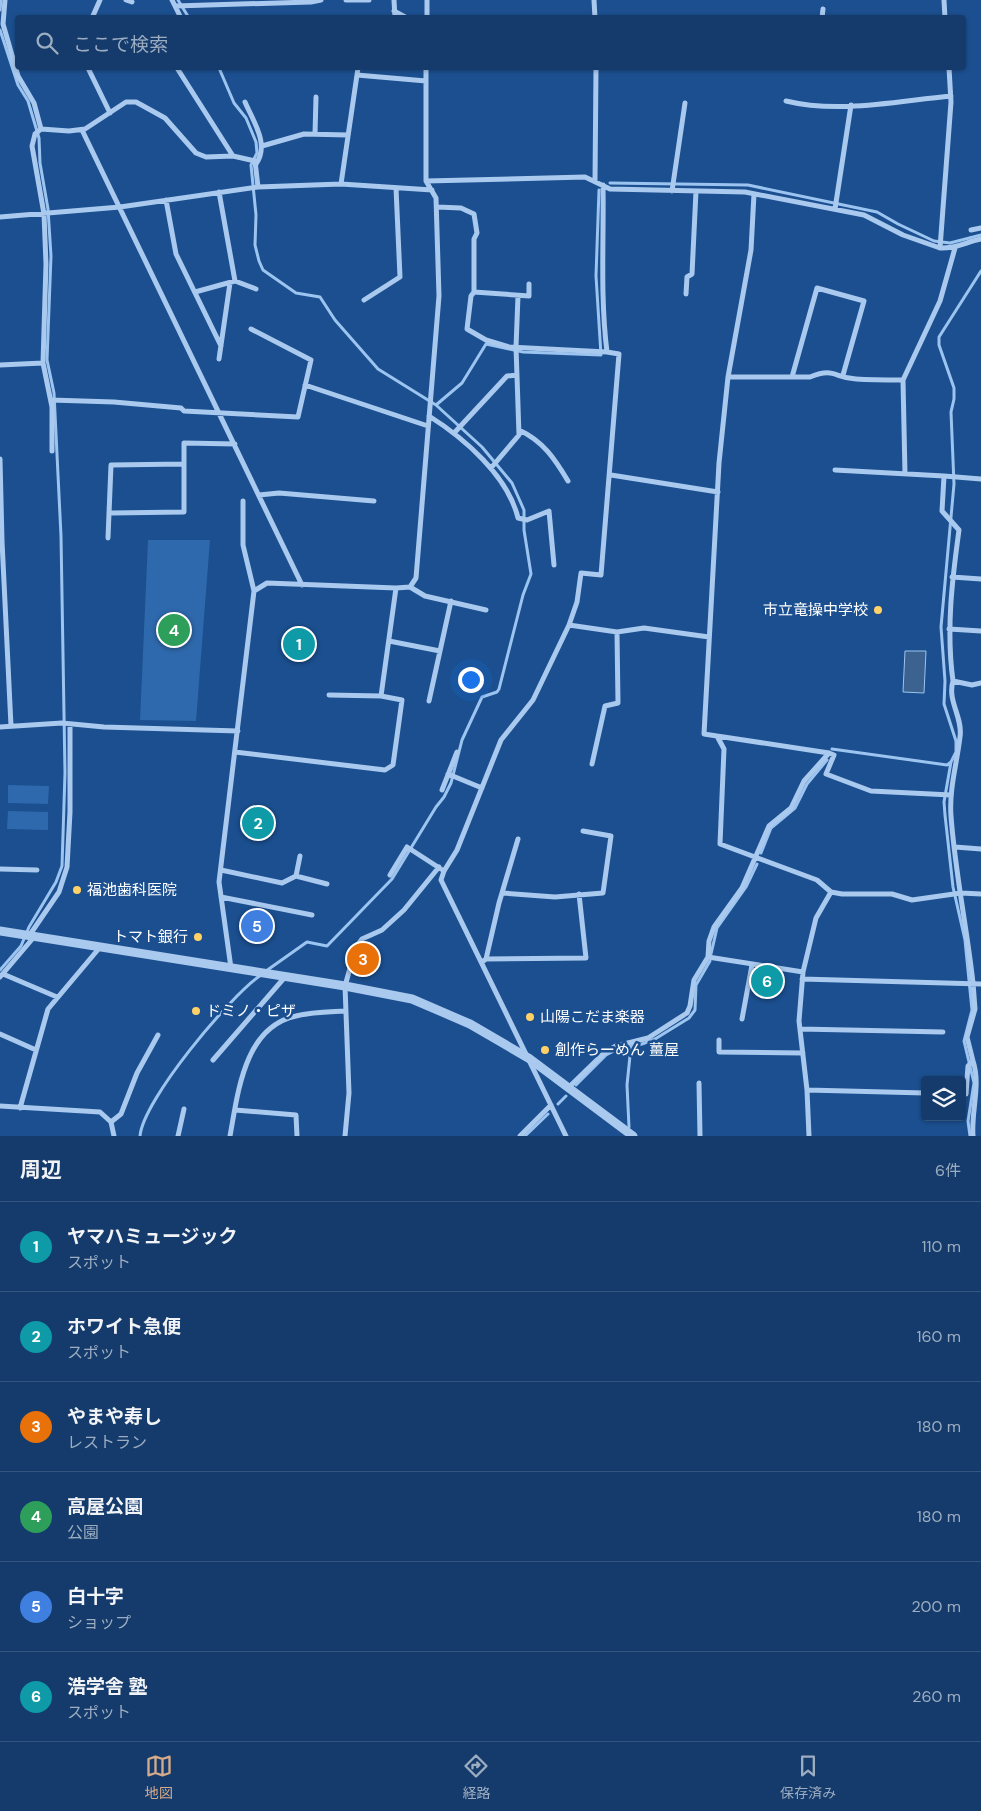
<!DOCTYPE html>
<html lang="ja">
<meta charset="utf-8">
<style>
body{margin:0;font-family:"DM Sans","Noto Sans JP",sans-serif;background:#1d4271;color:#f1f3f6}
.controls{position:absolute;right:15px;bottom:15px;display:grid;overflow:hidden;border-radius:5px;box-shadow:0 1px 4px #0004}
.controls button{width:45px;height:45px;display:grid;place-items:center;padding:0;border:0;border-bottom:1px solid #33557e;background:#143b6b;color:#f1f3f6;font:25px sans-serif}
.you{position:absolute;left:470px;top:679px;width:18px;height:18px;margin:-12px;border:4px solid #fff;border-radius:50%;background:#1a73e8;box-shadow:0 0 0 8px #1a73e833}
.badge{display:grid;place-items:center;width:32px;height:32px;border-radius:50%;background:#d6ab8b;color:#fff;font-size:16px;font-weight:700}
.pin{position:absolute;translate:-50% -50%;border:2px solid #fff;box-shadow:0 1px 5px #0006}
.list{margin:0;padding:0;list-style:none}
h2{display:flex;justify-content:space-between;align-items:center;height:65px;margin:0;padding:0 20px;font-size:21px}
h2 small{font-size:16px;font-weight:400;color:#9dadc1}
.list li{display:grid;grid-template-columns:32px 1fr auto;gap:15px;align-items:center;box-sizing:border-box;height:90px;padding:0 20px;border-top:1px solid #33557e}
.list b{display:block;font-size:19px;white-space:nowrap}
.list p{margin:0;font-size:16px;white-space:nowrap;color:#9dadc1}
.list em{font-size:16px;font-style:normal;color:#9dadc1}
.icon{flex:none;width:28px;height:28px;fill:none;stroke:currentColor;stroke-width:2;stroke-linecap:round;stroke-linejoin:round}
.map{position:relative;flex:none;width:981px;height:1136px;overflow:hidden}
.search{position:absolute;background:#143b6b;box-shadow:0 1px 4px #0004;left:15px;right:15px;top:15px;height:55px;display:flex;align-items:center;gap:12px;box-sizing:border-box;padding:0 18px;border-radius:5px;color:#9dadc1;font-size:19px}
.sheet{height:605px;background:#143b6b}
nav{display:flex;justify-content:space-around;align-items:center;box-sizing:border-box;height:70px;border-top:1px solid #33557e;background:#143b6b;font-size:14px;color:#9dadc1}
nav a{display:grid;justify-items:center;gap:2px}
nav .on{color:#d6ab8b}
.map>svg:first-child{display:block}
.green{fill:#2e69ad}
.water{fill:#3c6290;stroke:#9cc4f0}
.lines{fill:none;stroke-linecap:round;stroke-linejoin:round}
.stream{stroke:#9cc4f0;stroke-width:3}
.minor{stroke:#a9c9ee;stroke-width:5}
.tertiary{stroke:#a9c9ee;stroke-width:9}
.poi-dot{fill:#ffd166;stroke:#1b4f8f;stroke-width:2}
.labels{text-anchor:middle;stroke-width:5;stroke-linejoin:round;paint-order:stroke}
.poi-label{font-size:15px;fill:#fff;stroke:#1b4f8f;text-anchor:start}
</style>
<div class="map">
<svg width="981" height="1136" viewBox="0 0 981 1136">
<rect width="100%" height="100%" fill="#1b4f8f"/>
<path class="green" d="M148 540H210L196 721 140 720Z
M8 785 49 786 48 804 8 803Z
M8 811 48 812V830L7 829Z"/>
<path class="water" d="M905 651H926L924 693 903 692Z"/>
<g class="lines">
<path class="stream" d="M178 0 189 18
M0 10 1 0
M0 30 18 85 28 101 39 138 40 163 48 209 51 256 47 360 54 393 61 536 65 773 62 866 56 882 29 927 21 946 0 970
M219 68 234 103 246 118 256 142 257 153 251 165 256 215 255 245 259 261 263 270 296 293 320 297 335 320 378 369 436 405 482 447 512 483 524 510V530L531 574 523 595 499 689 497 692 482 697 462 740 451 783 444 797 436 807 392 879 327 946 307 942 266 971
M610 183 748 185 877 212 898 224 934 241 950 243 981 235
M436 405 462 383 486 344 523 352 601 355 596 276 599 190
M832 749 947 765 951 762 956 752V741L944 704 945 681 941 627 954 484 951 412 954 399V388L939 345V337L981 271
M951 762 944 802 945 815 953 887 965 940 972 1010 964 1041 974 1083 968 1121 970 1136
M761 853 771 828 795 808 807 784 827 760
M711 954 717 928 746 887 757 864
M576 1085 606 1055 622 1047 642 1044 655 1039 689 1018 695 1010 696 985 710 961
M558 1104 566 1096
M629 1127 627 1085 631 1046
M140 1136C143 1100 230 996 261 975
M525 1136 548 1114"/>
<path class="minor" d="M5 0 3 24 18 76 34 103 41 129 69 131 85 129 126 102H136L165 118 196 153 206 157 233 156
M126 0 132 2
M172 0 180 16 177 18
M346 0H369
M394 0 395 18
M427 0V18
M594 0 595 18
M944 0 945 18
M175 6 311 2 321 0
M394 11 407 18
M92 18 100 0
M822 18 823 9
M88 68 110 113
M177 68 233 156 255 161 258 187
M357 75 426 81
M786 101C839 114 897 101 951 96
M245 102C253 121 270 144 256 164
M41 129 35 134 32 146 44 214 46 264 43 363 52 407V451
M82 130 302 585
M315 134 316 97
M262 146 304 134 348 135
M426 181 585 177 610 189 745 192 864 215 903 235 940 248 951 102 949 68
M595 181 596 68
M341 184 358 68
M672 191 685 103
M754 194 751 250 728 377 719 463 704 734 717 736 724 749 720 844 817 880 831 892 842 894H892L912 900 961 893 981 894
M166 200 176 254 221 346
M437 207 461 208 474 214 477 233 474 239V292L471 296 467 329 486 340 509 347 607 352
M835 209 851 105
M0 217 120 207 258 187 341 184 432 190
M971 230 981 228
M940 248C955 249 966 242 981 239
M235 281 256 289
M195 292 235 281 219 192
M474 292 529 296V284
M686 294 687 277 692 274 696 191
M364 300 400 277 396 188
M219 359 230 283
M0 365 43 363
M728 377H810C835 367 834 378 856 379 871 380 887 380 903 380L905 474
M792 377 817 288 864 301 843 375
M903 380 940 301 955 248
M305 385 428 426
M51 400 114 402 181 408 184 411 298 417 311 360 251 329
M429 416C464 438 508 476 518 518L527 520 549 511 554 565
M519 430C543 441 555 459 568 481
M455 432 507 376 517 375
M0 459 2 541 11 726
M491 468 519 435 516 347 518 296
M835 470 944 476 942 511 959 530C952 581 946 630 953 681
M611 475 718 492
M944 476 981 479
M259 495 279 493 374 501
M243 501V545L254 591
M111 513 184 512V443L235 444
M108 538 111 465 184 464
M952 577 981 579
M410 587 425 596 486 610
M569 625 577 602 581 573 601 575 619 354 607 352C600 296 604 241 603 185
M949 629 981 631
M389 641 440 651
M329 695 381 696
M429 701 451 601
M0 727 62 723 104 727 238 731
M717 736 829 753 834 755 826 774 871 791 951 795
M235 752 385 770 393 765 402 700 381 696 396 588
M592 764 605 706 618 703 617 632
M448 774 482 788
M442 790 457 752
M955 847 981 849
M0 869 37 870
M221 870 282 883 296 876 300 856
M390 875 407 847 441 869
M296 876 327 884
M502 893 555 897 603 893 611 836 583 831
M221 897 312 915
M29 936 59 892 67 867 70 812V724
M708 957 803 972 799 1021 807 1090
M486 959 499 903 518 839
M482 962 486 959 586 958 579 894
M231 968 219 882 254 591 267 583 396 588 410 587 416 578 439 296 436 198 426 181V68
M803 972 816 918 831 892
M3 974 57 997
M0 977 34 937
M802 979 981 984
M742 1019 752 965
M800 1029 943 1032
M0 1034 36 1050
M719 1040V1052L803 1053
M213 1060 285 977
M973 1061 967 1037 975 1009 973 983C967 928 955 872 951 816 949 789 957 763 960 737 963 717 947 701 953 681L972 685 981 683
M699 1083 700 1136
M568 1088 604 1053 616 1046 648 1038 687 1013 690 1006 694 980 708 957 709 941 714 927 742 888 769 826 791 808 804 781 829 753
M962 1094H966L968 1066 973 1061C981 1085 971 1111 973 1136
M0 1106 100 1112 111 1122 114 1136
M20 1108 48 1009 101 946
M235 1110 296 1115 297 1136
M111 1122 121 1114 137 1073 158 1035
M178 1136 184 1109
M230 1136C238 1093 244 1027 296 1016 312 1012 329 1012 345 1011
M345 1136 349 1093 345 986 356 947 362 939 382 930 404 910 439 867
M520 1136 551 1105
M566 1136 441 880 444 871 457 850 501 740 533 700 569 625 617 632 644 628 709 637
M809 1136 807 1090 925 1093"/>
<path class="tertiary" d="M0 931 345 986 412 999 470 1024 530 1059 633 1136"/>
</g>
<g class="poi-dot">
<circle cx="878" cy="610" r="5"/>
<circle cx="77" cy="890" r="5"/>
<circle cx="198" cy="937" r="5"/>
<circle cx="196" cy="1011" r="5"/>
<circle cx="530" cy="1017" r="5"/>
<circle cx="545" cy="1050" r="5"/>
</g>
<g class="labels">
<g class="poi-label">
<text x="868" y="615" text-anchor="end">市立竜操中学校</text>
<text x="87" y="895">福池歯科医院</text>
<text x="188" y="942" text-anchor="end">トマト銀行</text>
<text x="206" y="1016">ドミノ・ピザ</text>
<text x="540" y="1022">山陽こだま楽器</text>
<text x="555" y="1055">創作らーめん 薑屋</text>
</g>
</g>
</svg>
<div class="controls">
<button><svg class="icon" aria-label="layers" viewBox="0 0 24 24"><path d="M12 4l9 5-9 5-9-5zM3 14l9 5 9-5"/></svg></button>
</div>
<div class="you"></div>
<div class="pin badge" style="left:299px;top:644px;background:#0f9aa8">1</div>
<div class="pin badge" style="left:258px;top:823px;background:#0f9aa8">2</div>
<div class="pin badge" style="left:363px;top:959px;background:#e8710a">3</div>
<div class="pin badge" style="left:174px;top:630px;background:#2e9e5b">4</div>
<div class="pin badge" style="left:257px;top:926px;background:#3f7fe0">5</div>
<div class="pin badge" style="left:767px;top:981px;background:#0f9aa8">6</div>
<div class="search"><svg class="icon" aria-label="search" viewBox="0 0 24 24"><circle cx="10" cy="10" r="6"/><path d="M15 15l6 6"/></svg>ここで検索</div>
</div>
<section class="sheet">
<h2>周辺<small>6件</small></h2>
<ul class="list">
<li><span class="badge" style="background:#0f9aa8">1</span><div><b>ヤマハミュージック</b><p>スポット</p></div><em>110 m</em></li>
<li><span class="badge" style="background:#0f9aa8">2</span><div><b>ホワイト急便</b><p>スポット</p></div><em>160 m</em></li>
<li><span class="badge" style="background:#e8710a">3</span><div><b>やまや寿し</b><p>レストラン</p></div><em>180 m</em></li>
<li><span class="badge" style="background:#2e9e5b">4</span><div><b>高屋公園</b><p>公園</p></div><em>180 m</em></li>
<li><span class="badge" style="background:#3f7fe0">5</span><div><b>白十字</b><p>ショップ</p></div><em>200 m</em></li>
<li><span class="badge" style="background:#0f9aa8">6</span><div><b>浩学舎 塾</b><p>スポット</p></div><em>260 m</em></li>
</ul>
</section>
<nav>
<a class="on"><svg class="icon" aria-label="map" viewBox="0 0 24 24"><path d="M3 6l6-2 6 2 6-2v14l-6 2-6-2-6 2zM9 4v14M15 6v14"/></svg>地図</a>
<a><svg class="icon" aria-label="directions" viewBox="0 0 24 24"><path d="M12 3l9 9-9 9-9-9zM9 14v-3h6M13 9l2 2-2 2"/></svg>経路</a>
<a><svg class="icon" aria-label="saved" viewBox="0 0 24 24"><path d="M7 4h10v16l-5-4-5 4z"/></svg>保存済み</a>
</nav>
